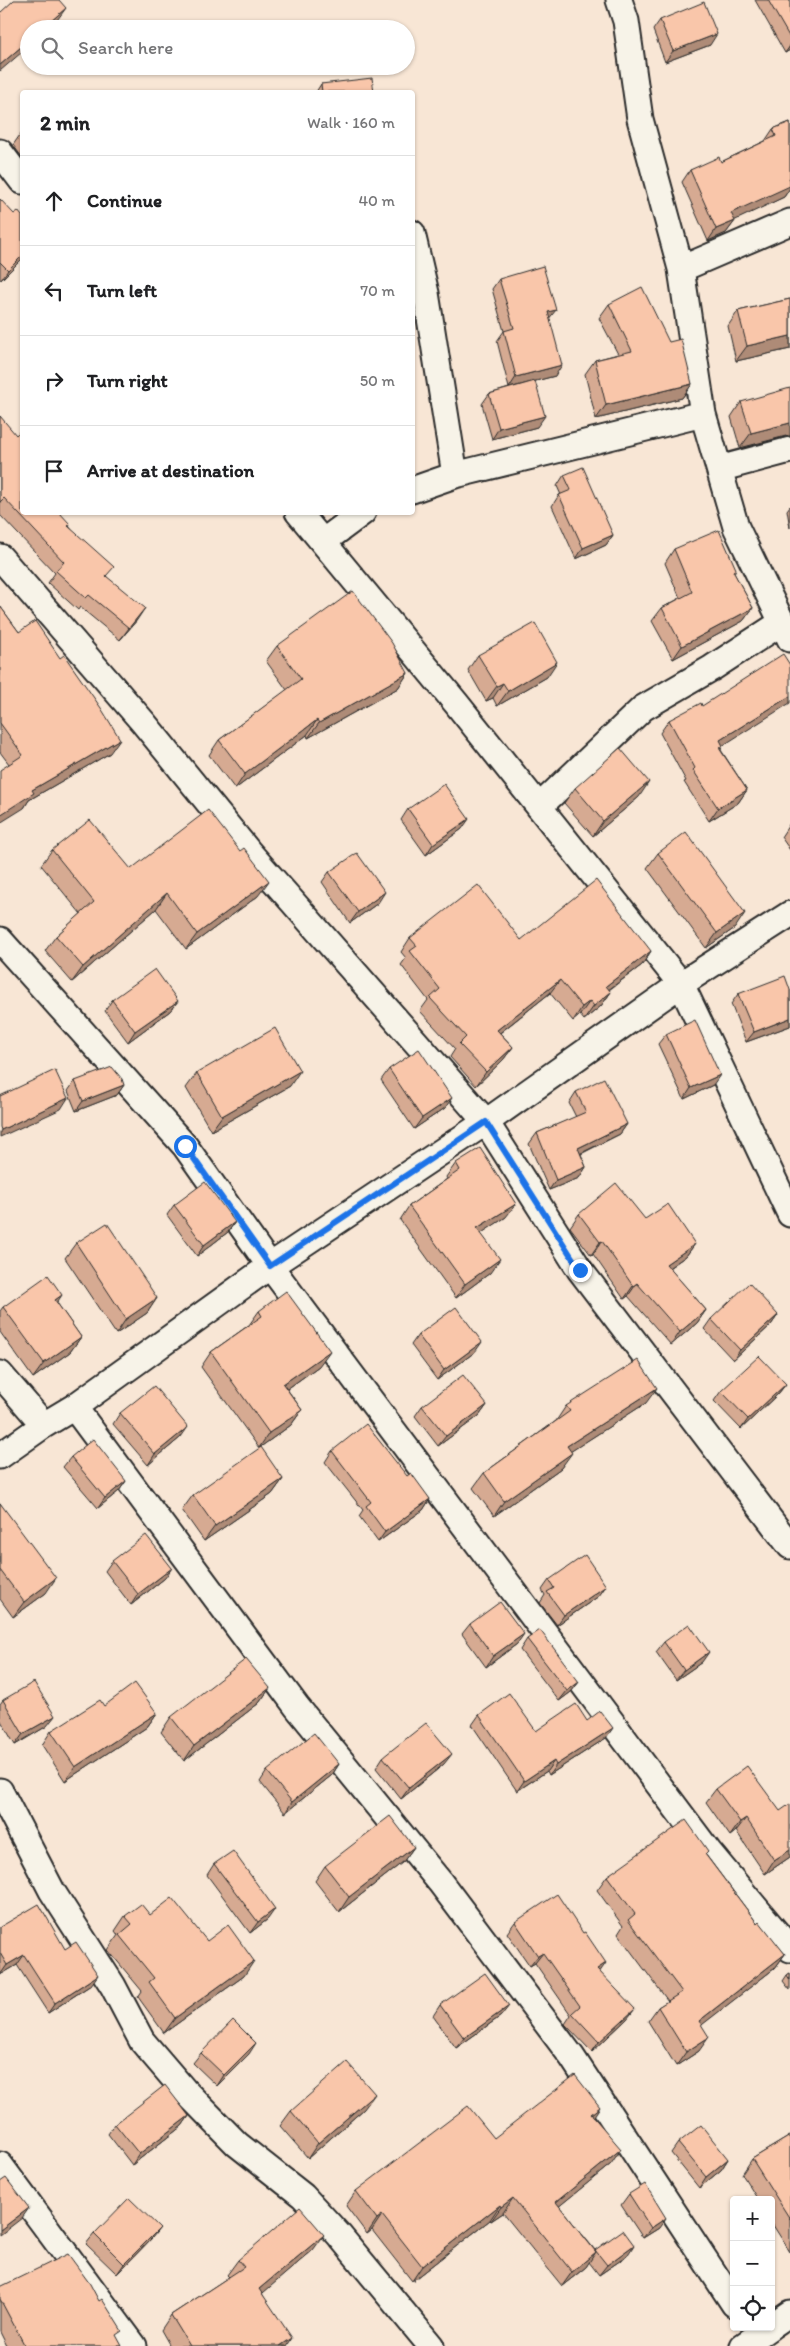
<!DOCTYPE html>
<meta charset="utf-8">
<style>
body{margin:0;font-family:Itim,sans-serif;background:#f2f2f2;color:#202124}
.controls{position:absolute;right:15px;bottom:15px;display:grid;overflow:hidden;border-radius:5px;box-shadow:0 1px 4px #0004}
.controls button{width:45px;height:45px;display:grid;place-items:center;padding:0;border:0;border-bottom:1px solid #e0e0e0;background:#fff;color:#202124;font:25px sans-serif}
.stop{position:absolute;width:15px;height:15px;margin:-11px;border:4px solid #1a73e8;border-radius:50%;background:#fff}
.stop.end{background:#1a73e8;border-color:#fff;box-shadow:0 1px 5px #0008}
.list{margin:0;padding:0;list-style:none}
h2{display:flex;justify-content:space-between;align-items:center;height:65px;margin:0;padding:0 20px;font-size:21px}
h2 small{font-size:16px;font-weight:400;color:#757577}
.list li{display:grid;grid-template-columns:32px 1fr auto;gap:15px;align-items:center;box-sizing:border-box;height:90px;padding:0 20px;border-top:1px solid #e0e0e0}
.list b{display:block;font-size:19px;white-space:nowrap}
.list em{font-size:16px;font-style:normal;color:#757577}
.icon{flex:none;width:28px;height:28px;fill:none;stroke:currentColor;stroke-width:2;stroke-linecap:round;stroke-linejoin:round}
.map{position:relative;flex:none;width:790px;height:2346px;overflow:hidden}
.search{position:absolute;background:#fff;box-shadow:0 1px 4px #0004;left:20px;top:20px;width:395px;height:55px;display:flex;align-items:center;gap:12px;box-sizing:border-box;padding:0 18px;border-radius:28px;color:#757577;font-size:19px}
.panel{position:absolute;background:#fff;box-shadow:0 1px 4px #0004;left:20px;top:90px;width:395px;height:425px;border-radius:5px}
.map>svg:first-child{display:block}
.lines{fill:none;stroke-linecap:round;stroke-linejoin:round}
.minor-casing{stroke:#2b2b2b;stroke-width:29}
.minor{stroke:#f7f3e8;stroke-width:25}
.wall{fill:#d6aa92;stroke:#2b2b2b}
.shaded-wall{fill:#ae8b77;stroke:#2b2b2b}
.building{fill:#f9c6aa;stroke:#2b2b2b}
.route{stroke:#1a73e8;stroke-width:6}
</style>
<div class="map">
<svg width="790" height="2346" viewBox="0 0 790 2346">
<rect width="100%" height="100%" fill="#f8e6d5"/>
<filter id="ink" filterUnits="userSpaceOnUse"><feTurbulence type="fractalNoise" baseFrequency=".02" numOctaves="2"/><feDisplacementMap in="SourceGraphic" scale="10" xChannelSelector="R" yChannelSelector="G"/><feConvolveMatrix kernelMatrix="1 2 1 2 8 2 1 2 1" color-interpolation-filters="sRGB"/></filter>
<g filter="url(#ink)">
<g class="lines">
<g class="minor-casing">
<path id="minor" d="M619 0 626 21 640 119 681 269 703 414 736 527 790 639
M0 152 22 181
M412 233 426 293 455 475
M681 269 790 222
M719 469 790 450
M412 490 455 475 703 414
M298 512 456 703 681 984 790 1214
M324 541 363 512
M0 557 143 722 248 851 486 1122 580 1270 790 1546
M539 807 643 708 712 668 781 623
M0 940 185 1146 270 1266 709 1852 790 1949
M0 1374 44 1425
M74 1407 297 1707 440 1882 572 2057 734 2304
M0 1456 44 1425 74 1407 270 1266 486 1122 681 984 790 914
M0 1791 52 1891 113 1986 142 2041 184 2090 237 2144 303 2196 339 2235 431 2346
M0 2165 134 2346
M771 2326 790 2313
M743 2346 770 2327"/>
</g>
<use href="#minor" class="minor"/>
</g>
<path class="wall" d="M755 0H790V50L785 53Z
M660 20 710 45 665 62 653 30Z
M321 84 374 92H316Z
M790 122V188L784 197 734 220 735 221 726 233 708 241 682 182 690 170 721 162 765 141 773 129Z
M22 132V157L13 145Z
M0 199 22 259 1 280 0 279Z
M499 279 550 319 555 376 535 381 537 427 492 439 482 404 489 394 509 388 497 341 504 331 492 289Z
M790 299V349L736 361 728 326 738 311Z
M609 304 669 342 692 384 682 398 596 419 585 374 595 360 618 354 599 318Z
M741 402 786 436 740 448 731 417Z
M0 416 22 512 70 524 69 526 107 577 137 620 120 640 80 607 78 610 48 583 55 573 0 515Z
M564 475 613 535 606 545 576 559 552 506 559 495H561L557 486Z
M790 506V528L787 510Z
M674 549 736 569 734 573 753 608 743 621 673 659 652 621 662 608 680 598 665 563Z
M0 606 19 632 110 753 29 800 24 808 9 764 0 752Z
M277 646 408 673 398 688 308 738 307 735 235 789 209 755 219 740 287 690 266 661Z
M478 655 547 677 497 706 493 698 486 701 468 670Z
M669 720 723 745 721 750 747 790 738 803 709 821 684 782 686 781 660 733Z
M575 788 639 797 593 836 564 803Z
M408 809 462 829 426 855 401 820Z
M790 823V850L781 837Z
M52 850 131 869 258 896 186 949 156 909 72 982 45 951 56 936 81 914 41 865Z
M658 853 735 928 706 948 647 868Z
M329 872 378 903 350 923 322 882Z
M410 938 521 940 651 951 642 965 609 990 611 992 601 1006 584 1020 580 1015 573 1021 550 993 500 1033 513 1047 503 1060 476 1086 450 1057 455 1049 420 1011 428 1000 401 965 406 958 401 952Z
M790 990V1026L746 1042 731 1004 738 994Z
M112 1000 178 1001 170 1011 128 1042 105 1011Z
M666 1034 713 1085 684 1099 658 1044Z
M389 1069 445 1108 414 1129 381 1080Z
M197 1073 290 1086 211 1131 186 1088Z
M75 1081 124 1085 117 1095 76 1111 68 1091Z
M576 1092 627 1124 620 1134 581 1154 586 1167 579 1178 549 1190 529 1144 537 1133 576 1117 569 1103Z
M456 1163 506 1217 481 1233 490 1273 456 1298 400 1220 409 1206 447 1179 446 1177Z
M174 1205 235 1222 228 1232 197 1256 167 1215Z
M579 1214 645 1219 695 1244 686 1256 669 1268 706 1310 697 1323 671 1345 628 1296 624 1299 593 1254 591 1255 570 1227Z
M76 1243 157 1298 147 1313 116 1334 65 1258Z
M57 1303 81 1337 70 1352 33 1378 0 1332V1311L3 1307Z
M259 1311 319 1366 287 1389 302 1410 291 1425 259 1448 201 1367 211 1352 249 1325Z
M778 1315 771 1325 733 1360 704 1329 711 1319Z
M418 1335 475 1352 437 1380 411 1345Z
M786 1384 778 1394 741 1429 714 1401 721 1391Z
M646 1403 571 1451 561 1468 494 1516 473 1488 484 1473 556 1421 566 1406Z
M487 1405 479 1416 438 1446 415 1416 422 1406Z
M120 1413 181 1437 148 1465 113 1424Z
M332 1451 407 1476 430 1499 423 1510 378 1542 359 1516 363 1510 325 1462Z
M71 1457 126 1481 119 1491 98 1508 63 1467Z
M283 1479 272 1494 204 1541 182 1510 193 1495Z
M0 1503 46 1593 13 1617 0 1599Z
M112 1561 165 1578 131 1605 105 1571Z
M549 1580 599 1596 557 1625 540 1603 545 1595 542 1590Z
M470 1624 517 1644 486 1667 462 1634Z
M527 1639 579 1682 571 1692 559 1701 520 1650Z
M664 1642 702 1662 676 1680 656 1652Z
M270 1688 259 1703 184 1761 161 1732 171 1717Z
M3 1700 47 1726 15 1745 0 1719V1704Z
M104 1706 157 1713 147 1727 65 1781 42 1745 51 1731Z
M479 1715 536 1731 587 1721 606 1738 549 1775 547 1771 517 1791 472 1725Z
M383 1757 444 1764 401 1799 376 1768Z
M339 1764 332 1775 285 1813 260 1782 267 1771Z
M716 1789 790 1857 765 1874 736 1831 730 1836 706 1802Z
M414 1847 403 1862 339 1912 315 1881 325 1866Z
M706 1855 757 1923 785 1954 775 1968 701 2025 699 2051 676 2066 648 2021 658 2007 668 2001 618 1934 623 1926 597 1890 607 1876Z
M214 1864 268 1919 250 1933 207 1875Z
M150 1915 207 1941 244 1976 164 2033 138 1997 142 1991 108 1950 118 1935 115 1931 125 1916Z
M515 1922 583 1933 600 1972 627 2019 592 2052 565 2024 571 2015 535 1963 530 1966 507 1933Z
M0 1927 65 1949 91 1985 48 2013 17 1965 0 1975Z
M790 1973V1990L783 1981 787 1975Z
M440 2005 501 2016 456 2048 433 2016Z
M201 2053 249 2054 217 2086 193 2063Z
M364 2109 308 2158 280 2126 291 2111Z
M189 2116 182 2126 132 2165 108 2134 115 2124Z
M593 2116 611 2164 559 2206 595 2250 627 2256 599 2275 589 2262 586 2267 562 2286 503 2213 491 2221 490 2220 412 2281 372 2230 367 2234 346 2206 356 2191 494 2138Z
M790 2136V2252L771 2222V2200H758L742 2174 752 2159Z
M678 2143 728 2159 721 2170 699 2188 671 2153Z
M629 2194 659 2228 643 2238 621 2205Z
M94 2234 152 2238 117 2274 86 2244Z
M313 2250 262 2293 287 2346H170L161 2330 171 2315 229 2277 227 2275 238 2260Z
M0 2287 122 2346H7L0 2332Z"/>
<path class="shaded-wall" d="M66 8 55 23 49 29H42Z
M717 34 710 45 665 62 673 51Z
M29 40V46L0 71V65Z
M790 46V50L785 53Z
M790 178V188L784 197 723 226 731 213Z
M735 221 726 233 708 241 716 229Z
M22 256V259L1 280 8 270Z
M556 310 548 320V312Z
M790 336V349L736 361 747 346Z
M562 365 555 376 509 388 516 377Z
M692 384 682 398 596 419 606 405Z
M545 416 537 427 492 439 499 428Z
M790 423V436H786L740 448 751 433Z
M613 535 606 545 576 559 583 548Z
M145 608 137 620 120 640 129 628Z
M753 608 743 621 673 659 682 646Z
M557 662 547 677 497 706 508 691Z
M408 673 398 688 308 738 319 723Z
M503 683 493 698 486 701 497 686Z
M790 696V703L711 753 720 740Z
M317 720 307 735 235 789 245 774Z
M120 739 110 753 29 800 24 808 0 823V815L32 790Z
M649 782 639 797 593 836 603 821Z
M747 790 738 803 709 821 718 808Z
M469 819 462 829 426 855 433 844Z
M269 881 258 896 186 949 197 934Z
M385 892 378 903 350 923 358 912Z
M167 893 156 909 72 982 83 967Z
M745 913 735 928 706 948 717 933Z
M651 951 642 965 596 999 606 986Z
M560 980 550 993 487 1043 497 1030Z
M611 992 601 1006 584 1020 594 1006Z
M178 1001 170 1011 128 1042 135 1031Z
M590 1001 580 1015 573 1021 582 1007Z
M790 1018V1026L746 1042 754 1032Z
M513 1047 503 1060 476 1086 486 1072Z
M300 1071 290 1086 211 1131 222 1116Z
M720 1075 713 1085 684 1099 691 1088Z
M124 1085 117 1095 76 1111 83 1101Z
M68 1098 61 1109 0 1137V1132L1 1130Z
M452 1098 445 1108 414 1129 422 1118Z
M627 1124 620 1134 571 1158 578 1148Z
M586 1167 579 1178 549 1190 556 1180Z
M516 1204 506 1217 468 1242 477 1228Z
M235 1222 228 1232 197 1256 204 1245Z
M602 1241 593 1254 591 1255 600 1242Z
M695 1244 686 1256 657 1276 666 1264Z
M500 1259 490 1273 456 1298 465 1284Z
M637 1283 628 1296 624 1299 633 1286Z
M62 1295 52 1310 55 1300Z
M157 1298 147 1313 116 1334 126 1319Z
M706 1310 697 1323 671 1345 680 1332Z
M778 1315 771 1325 733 1360 740 1350Z
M81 1337 70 1352 33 1378 44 1363Z
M482 1342 475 1352 437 1380 444 1370Z
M330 1351 319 1366 273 1399 283 1384Z
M786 1384 778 1394 741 1429 748 1419Z
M657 1388 646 1403 556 1461 567 1446Z
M487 1405 479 1416 438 1446 446 1436Z
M302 1410 291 1425 259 1448 269 1433Z
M188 1427 181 1437 148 1465 155 1454Z
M572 1453 561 1468 494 1516 504 1501Z
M283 1479 272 1494 204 1541 215 1526Z
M126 1481 119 1491 98 1508 105 1498Z
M430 1499 423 1510 378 1542 385 1532Z
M172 1568 165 1578 131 1605 138 1594Z
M56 1578 46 1593 13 1617 24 1602Z
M606 1586 599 1596 557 1625 564 1615Z
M524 1634 517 1644 486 1667 493 1656Z
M709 1652 702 1662 676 1680 684 1670Z
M579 1682 571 1692 559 1701 567 1691Z
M270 1688 259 1703 184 1761 194 1746Z
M157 1713 147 1727 65 1781 75 1767Z
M55 1716 47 1726 15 1745 23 1734Z
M613 1728 606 1738 549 1775 556 1765Z
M452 1754 444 1764 401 1799 409 1788Z
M554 1761 547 1771 517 1791 524 1781Z
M339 1764 332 1775 285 1813 292 1802Z
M746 1818 736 1831 730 1836 740 1822Z
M414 1847 403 1862 339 1912 349 1897Z
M790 1850V1857L765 1874 774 1860Z
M275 1909 268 1919 250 1933 258 1922Z
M543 1953 535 1963 530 1966 538 1956Z
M785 1954 775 1968 689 2035 699 2021Z
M24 1955 17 1965 0 1975 7 1965Z
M254 1961 244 1976 164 2033 175 2018Z
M606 1963 599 1973 597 1969Z
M98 1975 91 1985 48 2013 55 2003Z
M509 2006 501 2016 456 2048 464 2038Z
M635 2009 627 2019 592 2052 599 2042Z
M709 2037 699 2051 676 2066 686 2052Z
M256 2043 249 2054 217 2086 224 2075Z
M375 2094 364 2109 308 2158 318 2143Z
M600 2107 590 2122 591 2114Z
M189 2116 182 2126 132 2165 139 2154Z
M621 2149 611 2164 546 2217 556 2202Z
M728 2159 721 2170 699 2188 706 2177Z
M513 2198 503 2213 491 2221 501 2207Z
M500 2205 490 2220 412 2281 422 2266Z
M29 2208 22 2218 0 2235V2230Z
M382 2215 372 2230 367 2234 377 2219Z
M666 2218 659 2228 643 2238 651 2228Z
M160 2228 152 2238 117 2274 124 2264Z
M324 2235 313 2250 249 2305 259 2289Z
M634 2245 627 2256 599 2275 607 2265Z
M596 2252 586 2267 562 2286 572 2272Z
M292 2338 287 2346H280Z"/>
<path class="building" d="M14 0H59L66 8 42 29H29V40L0 65V13Z
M768 0H790V38Z
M704 2 717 34 673 51 660 20Z
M372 78 374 92H322L321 84Z
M790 122V178H789L790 180V186L731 213 735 221 716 229 690 170 719 157 721 162 776 136 773 129Z
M0 199 14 214 18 211 22 216V256L8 270 0 262Z
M543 266 556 310 548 312 562 365 516 377 504 331 514 328 499 279Z
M642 287 669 342 681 339 692 384 606 405 595 360 632 351 609 304Z
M790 299V336L747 346 738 311Z
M535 381 545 416 499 428 489 394Z
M790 388V423L751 433 741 402Z
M0 416 16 435 21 430 22 431V512H59L70 524 68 526 114 567 106 576 145 608 129 628 89 595 86 598 56 571 64 562 4 498 0 502Z
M583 467 613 535 583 548 559 495 571 490 564 475Z
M719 530 736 569 733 571 753 608 682 646 662 608 692 592 674 549Z
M353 591 392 643 408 673 319 723 317 720 245 774 219 740 301 679 277 646Z
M0 606 19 632 35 621 60 658 64 655 101 708 120 739 32 790 34 793 0 815V770L23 755 0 723Z
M535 623 557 662 508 691 503 683 497 686 478 655Z
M783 654 790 665V696L720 740 723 746 719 748 747 790 718 808 693 770 695 768 669 720 701 703 702 706Z
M620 748 649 782 603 821 575 788Z
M444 784 469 819 433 844 408 809Z
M208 810 240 851 244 848 269 881 197 934 167 893 83 967 56 936 94 902 52 850 90 820 131 869Z
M686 832 745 913 717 933 658 853Z
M357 853 385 892 358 912 329 872Z
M596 880 651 951 606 986 611 992 594 1006 590 1001 582 1007 560 980 497 1030 513 1047 486 1072 459 1044 466 1037 430 998 440 989 410 951 417 946 410 938 478 885 521 940Z
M155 969 178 1001 135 1031 112 1000Z
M785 976 790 990V1018L754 1032 738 994Z
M695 1020 720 1075 691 1088 666 1034Z
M275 1028 300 1071 222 1116 197 1073Z
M419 1049 452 1098 422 1118 389 1069Z
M112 1067 122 1079 124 1085 83 1101 75 1081Z
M55 1070 68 1098 1 1130 0 1127V1096Z
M604 1078 627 1124 578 1148 586 1167 556 1180 537 1133 586 1112 576 1092Z
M480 1148 516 1204 477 1228 500 1259 465 1284 409 1206 460 1170 456 1163Z
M205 1182 235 1222 204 1245 174 1205Z
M616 1183 645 1219 668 1204 695 1244 666 1264 706 1310 680 1332 637 1283 633 1286 602 1241 600 1242 579 1214Z
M107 1223 157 1298 126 1319 76 1243Z
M48 1275 62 1295 55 1300 81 1337 44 1363 3 1307Z
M749 1283 778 1315 740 1350 711 1319Z
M286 1291 330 1351 283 1384 302 1410 269 1433 211 1352 262 1316 259 1311Z
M456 1307 482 1342 444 1370 418 1335Z
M759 1356 786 1384 748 1419 721 1391Z
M638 1360 657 1388 567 1446 572 1453 504 1501 484 1473 570 1411 566 1406Z
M463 1375 487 1405 446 1436 422 1406Z
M154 1386 188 1427 155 1454 120 1413Z
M366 1424 407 1476 411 1473 430 1499 385 1532 366 1506 371 1502 332 1451Z
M93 1439 126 1481 105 1498 71 1457Z
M261 1447 283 1479 215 1526 193 1495Z
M0 1503 56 1578 24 1602 0 1570Z
M146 1535 172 1568 138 1594 112 1561Z
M585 1555 606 1586 564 1615 547 1592 554 1588 549 1580Z
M500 1602 524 1634 493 1656 470 1624Z
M689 1624 709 1652 684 1670 664 1642Z
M540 1630 579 1682 567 1691 527 1639Z
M246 1659 270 1688 194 1746 171 1717Z
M34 1682 55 1716 23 1734 3 1700Z
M135 1683 157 1713 75 1767 51 1731 100 1700 104 1706Z
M509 1693 536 1731 576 1704 587 1721 600 1711 613 1728 556 1765 554 1761 524 1781 479 1715Z
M426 1723 452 1754 409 1788 383 1757Z
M314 1733 339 1764 292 1802 267 1771Z
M747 1766 780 1811 790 1804V1850L774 1860 746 1818 740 1822 716 1789Z
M390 1816 414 1847 349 1897 325 1866Z
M686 1820 708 1851 705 1854 757 1923 759 1921 785 1954 699 2021 709 2037 686 2052 658 2007 682 1992 628 1920 635 1914 607 1876Z
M233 1851 275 1909 258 1922 214 1864Z
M557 1894 583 1933 585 1932 606 1963 597 1969 635 2009 599 2042 572 2013 580 2006 543 1953 538 1956 515 1922Z
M172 1898 207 1941 228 1925 254 1961 175 2018 149 1982 154 1978 119 1935 132 1924 125 1916 141 1904 150 1915Z
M39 1904 65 1949 76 1942 98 1975 55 2003 24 1955 7 1965 0 1953V1927Z
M485 1973 509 2006 464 2038 440 2005Z
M790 1973V1980L787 1975Z
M233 2020 256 2043 224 2075 201 2053Z
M347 2062 375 2094 318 2143 291 2111Z
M575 2075 600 2107 591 2114 621 2149 556 2202 596 2252 572 2272 513 2198 501 2207 500 2205 422 2266 382 2215 377 2219 356 2191 468 2106 494 2138Z
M165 2085 189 2116 139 2154 115 2124Z
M701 2125 728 2159 706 2177 678 2143Z
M790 2136V2219L752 2159Z
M6 2178 29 2208 0 2230V2182Z
M645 2184 666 2218 651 2228 629 2194Z
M129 2198 160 2228 124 2264 94 2234Z
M300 2207 324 2235 259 2289 292 2338 280 2346H190L171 2315 244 2267 238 2260Z
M623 2230 634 2245 607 2265 595 2250Z
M68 2254 90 2284 99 2301 102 2299 122 2331 116 2335 122 2346H25L0 2299V2287Z"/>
</g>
<g class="lines" filter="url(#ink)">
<path class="route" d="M185 1146 270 1266 486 1122 580 1270"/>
</g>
</svg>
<div class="controls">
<button>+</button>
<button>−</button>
<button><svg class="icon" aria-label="locate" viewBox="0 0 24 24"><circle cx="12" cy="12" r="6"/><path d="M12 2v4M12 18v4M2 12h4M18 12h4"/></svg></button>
</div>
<div class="stop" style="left:185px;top:1146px"></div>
<div class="stop end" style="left:580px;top:1270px"></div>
<div class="search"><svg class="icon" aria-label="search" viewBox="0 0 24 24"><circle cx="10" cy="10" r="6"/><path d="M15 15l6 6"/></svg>Search here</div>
<section class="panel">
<h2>2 min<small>Walk · 160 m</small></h2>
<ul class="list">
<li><svg class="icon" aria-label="ahead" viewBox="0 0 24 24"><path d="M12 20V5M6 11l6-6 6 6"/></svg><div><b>Continue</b></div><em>40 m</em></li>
<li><svg class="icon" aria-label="left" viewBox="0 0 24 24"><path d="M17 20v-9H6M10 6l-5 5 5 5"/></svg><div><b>Turn left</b></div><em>70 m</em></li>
<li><svg class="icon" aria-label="right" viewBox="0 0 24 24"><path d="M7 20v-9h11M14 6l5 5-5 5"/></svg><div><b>Turn right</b></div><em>50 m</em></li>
<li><svg class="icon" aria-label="arrive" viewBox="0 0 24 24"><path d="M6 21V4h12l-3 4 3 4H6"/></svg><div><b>Arrive at destination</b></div></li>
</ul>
</section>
</div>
